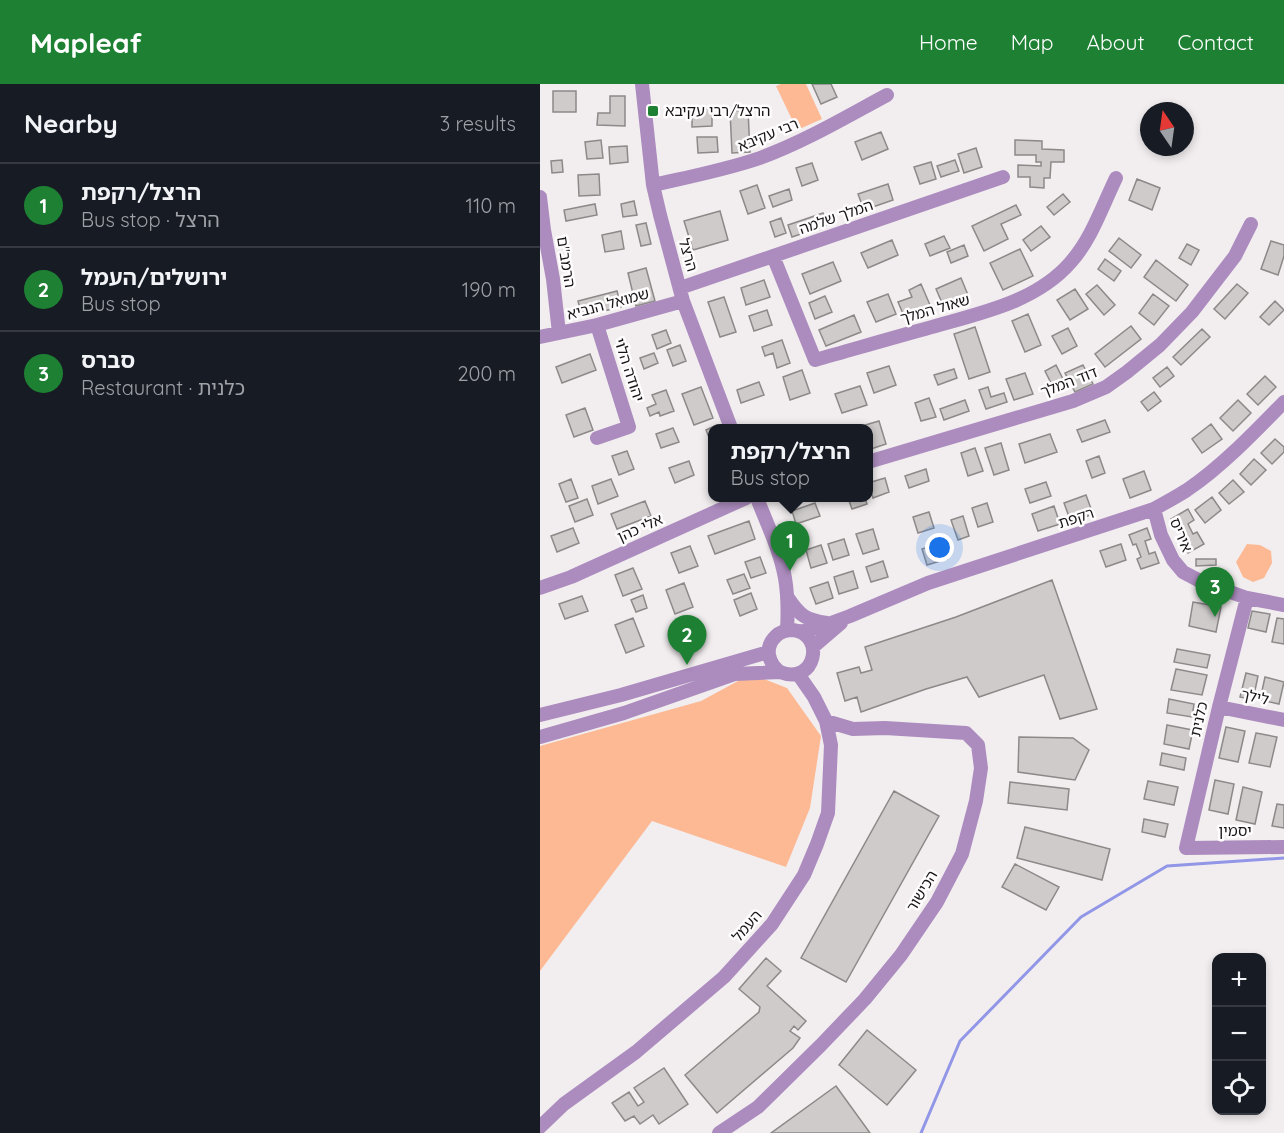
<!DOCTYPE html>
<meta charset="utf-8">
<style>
body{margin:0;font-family:Quicksand,"Noto Sans Hebrew",sans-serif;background:#20242c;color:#f1f3f6}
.controls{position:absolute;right:18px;bottom:18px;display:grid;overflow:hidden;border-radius:12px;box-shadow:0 3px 9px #0003}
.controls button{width:54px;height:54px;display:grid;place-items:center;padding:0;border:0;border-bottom:2px solid #363941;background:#171b24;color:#f1f3f6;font:30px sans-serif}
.compass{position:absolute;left:600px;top:18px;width:54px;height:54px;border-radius:50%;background:#171b24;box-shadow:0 3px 9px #0003;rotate:347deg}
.you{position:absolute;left:400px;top:464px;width:21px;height:21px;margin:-15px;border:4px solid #fff;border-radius:50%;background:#1a73e8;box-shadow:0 0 0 9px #1a73e833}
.badge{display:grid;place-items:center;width:39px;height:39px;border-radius:50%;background:#1d8033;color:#fff;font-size:20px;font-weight:700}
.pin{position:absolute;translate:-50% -50px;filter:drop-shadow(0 2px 3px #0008)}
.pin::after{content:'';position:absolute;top:32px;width:21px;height:18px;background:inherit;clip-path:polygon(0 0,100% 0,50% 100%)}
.popup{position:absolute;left:168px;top:340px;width:165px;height:78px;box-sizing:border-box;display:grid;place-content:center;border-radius:12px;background:#171b24;filter:drop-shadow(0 2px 4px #0005);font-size:20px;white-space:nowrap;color:#9ea1a6}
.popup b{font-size:22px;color:#f1f3f6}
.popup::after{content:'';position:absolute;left:50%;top:100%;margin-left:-12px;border:12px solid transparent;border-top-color:#171b24}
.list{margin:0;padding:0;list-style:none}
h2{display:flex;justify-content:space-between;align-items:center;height:78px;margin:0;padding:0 24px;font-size:26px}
h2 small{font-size:20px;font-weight:400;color:#9ea1a6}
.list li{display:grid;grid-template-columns:39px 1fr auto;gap:18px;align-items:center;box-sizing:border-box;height:84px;padding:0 24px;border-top:2px solid #363941}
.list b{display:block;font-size:22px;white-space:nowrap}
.list p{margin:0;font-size:20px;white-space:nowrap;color:#9ea1a6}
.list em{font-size:20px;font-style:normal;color:#9ea1a6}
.icon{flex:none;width:33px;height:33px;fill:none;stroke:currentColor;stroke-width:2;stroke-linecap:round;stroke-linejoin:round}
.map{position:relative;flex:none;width:744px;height:1049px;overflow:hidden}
header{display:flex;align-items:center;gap:36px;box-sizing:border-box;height:84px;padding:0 30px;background:#1d8033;color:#fff}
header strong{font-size:28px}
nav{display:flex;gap:33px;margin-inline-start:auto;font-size:21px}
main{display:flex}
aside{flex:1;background:#171b24}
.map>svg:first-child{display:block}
.green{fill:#fcb994}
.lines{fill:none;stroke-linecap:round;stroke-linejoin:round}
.stream{stroke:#9296e7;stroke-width:3}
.building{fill:#cfcbcb;stroke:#8d8989;stroke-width:1.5}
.minor{stroke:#ac8cbe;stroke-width:14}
.poi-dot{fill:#1d8033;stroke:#fffcfd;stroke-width:2}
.labels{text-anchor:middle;stroke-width:5;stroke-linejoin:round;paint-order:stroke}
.poi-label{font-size:15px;fill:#161516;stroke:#fffcfd;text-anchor:start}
.street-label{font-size:15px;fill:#161516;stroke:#fffcfd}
</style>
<header>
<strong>Mapleaf</strong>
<nav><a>Home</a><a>Map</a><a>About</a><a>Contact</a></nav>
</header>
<main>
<aside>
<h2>Nearby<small>3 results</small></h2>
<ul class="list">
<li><span class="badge">1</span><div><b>הרצל/רקפת</b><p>Bus stop · הרצל</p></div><em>110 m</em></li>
<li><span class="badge">2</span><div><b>ירושלים/העמל</b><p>Bus stop</p></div><em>190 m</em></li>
<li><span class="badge">3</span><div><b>סברס</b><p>Restaurant · כלנית</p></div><em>200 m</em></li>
</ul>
</aside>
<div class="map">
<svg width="744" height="1049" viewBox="0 0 744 1049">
<rect width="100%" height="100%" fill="#f2eef0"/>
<path class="green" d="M241 0H266L282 35 257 46 236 2Z
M707 460 720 461 731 467 732 479 724 494 713 498 703 493 696 478Z
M211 590 247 604 281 652 270 724 246 783 112 737 0 887V662L161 617Z"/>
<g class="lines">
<path class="stream" d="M381 1049 420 957 541 833 627 782 744 774"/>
</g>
<path class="building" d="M272 0H291L297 13 281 20Z
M13 7H36V28H13Z
M70 12H85V42L57 41 58 29H70Z
M172 25V42L152 43V26Z
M208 26 210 68 192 69 190 27Z
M341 48 348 65 322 76 315 58Z
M157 53H177L178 68 158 69Z
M61 56 63 74 47 75 45 58Z
M475 56 502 57V65L524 66V78H511L510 94H504V104L490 103V93H478V81L501 82V78H496V71H475Z
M87 62 88 78 70 80 69 63Z
M436 64 442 83 424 89 418 70Z
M22 76 23 88 12 89 11 77Z
M415 76 419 87 401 93 397 82Z
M391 78 396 95 380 100 374 83Z
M272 79 278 96 262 102 256 84Z
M59 90 60 111 39 112 38 91Z
M597 95 620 104 612 126 589 116Z
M348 100 353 116 324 126 318 110Z
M217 101 225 124 208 130 200 107Z
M249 105 252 116 233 123 229 112Z
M523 110 530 118 514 131 507 123Z
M94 117 97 131 83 133 81 120Z
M55 120 57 131 26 137 24 126Z
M476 121 481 131 461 140 468 155 444 167 432 142Z
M180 127 188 156 153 166 144 137Z
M283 129 287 141 252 153 248 141Z
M241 134 246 149 235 153 230 138Z
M106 139 111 160 101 162 96 141Z
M501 142 510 153 491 167 483 156Z
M81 147 84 165 65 168 62 151Z
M404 152 410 164 390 172 385 160Z
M579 154 601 171 591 184 569 167Z
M352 156 358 171 328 184 321 169Z
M731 157 744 161V172L738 191 721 185Z
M647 160 659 166 651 181 639 174Z
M424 161 428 172 411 179 407 168Z
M480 165 493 192 463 206 450 179Z
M565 175 581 187 574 197 558 185Z
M616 176 648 201 636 217 604 193Z
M293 178 301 197 270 210 262 190Z
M106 184 115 217 96 222 88 189Z
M421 194 428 211 403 221 396 205Z
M224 196 230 213 206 221 201 204Z
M381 200 390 221 364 232 358 218 372 213 369 206Z
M697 200 708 209 685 235 674 225Z
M557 201 575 221 564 231 546 210Z
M535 205 548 225 530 236 517 216Z
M77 207 81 223 42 232 38 217Z
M348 210 356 230 336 238 327 218Z
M613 210 629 222 614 241 599 229Z
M285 212 292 228 275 235 269 219Z
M184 213 196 248 180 253 168 218Z
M735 217 744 226 729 241 720 233Z
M227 226 232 241 214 247 209 232Z
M488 230 501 261 485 268 472 237Z
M314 231 321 248 286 262 279 246Z
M591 242 601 255 565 283 555 270Z
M435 243 450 288 429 295 414 250Z
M528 244 537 262 522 270 512 252Z
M662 245 670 253 641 281 633 273Z
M126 246 131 259 117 265 112 251Z
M242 256 250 279 237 284 233 269 225 272 222 263Z
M140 261 146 277 133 282 127 266Z
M114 269 118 279 104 285 100 274Z
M50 270 56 286 22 299 16 283Z
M516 281 524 297 513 303 505 287Z
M543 281 553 300 535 308 525 289Z
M349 282 356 301 334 309 327 289Z
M627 283 634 292 620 303 613 294Z
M414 285 417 294 398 301 394 291Z
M262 286 270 309 250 316 243 293Z
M485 289 493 310 474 316 466 295Z
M725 292 736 303 718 321 707 310Z
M219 298 224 311 201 319 197 306Z
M320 302 327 321 302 329 295 310Z
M161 303 173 334 154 341 142 310Z
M448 303 451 313 464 309 467 318 446 325 439 306Z
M126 306 134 327 120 332 119 328 110 332 107 324 116 320 112 311Z
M614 308 621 317 608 327 601 318Z
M389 314 396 333 381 337 375 319Z
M425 316 429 327 404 336 400 325Z
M698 316 711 329 693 347 680 334Z
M45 324 53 346 34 353 26 331Z
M565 336 570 348 542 358 537 346Z
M339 337 346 360 328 366V344H315Z
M671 340 682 355 662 369 652 355Z
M177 341 179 344H172V361L166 346Z
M133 344 139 358 121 364 116 350Z
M510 350 517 368 485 379 479 360Z
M735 355 744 363V368L732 380 721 369Z
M461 359 469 386 454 391 445 364Z
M435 364 443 387 428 392 421 369Z
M87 367 94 385 79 391 72 372Z
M559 372 565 389 552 394 546 377Z
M714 375 726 386 711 401 700 390Z
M149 377 154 391 135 399 129 384Z
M386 385 389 397 369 404 365 392Z
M604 387 611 406 590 414 583 395Z
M345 394 349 408 333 414 328 399Z
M31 395 38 414 26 418 19 400Z
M71 395 78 412 58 420 52 402Z
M693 396 704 408 689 420 679 409Z
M506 398 511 412 490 419 485 405Z
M546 411 553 430 531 438 524 419Z
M672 413 681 426 665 439 655 426Z
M308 414H325L327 420 312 425Z
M47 415 53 431 35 438 29 422Z
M105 417 111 432 77 445 71 430Z
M275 419 280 432 256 440 252 427Z
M447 419 453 438 438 443 432 424Z
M514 422 520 440 498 447 492 430Z
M648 425 654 436 648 440 653 450 657 448 664 460 648 469 641 456 645 455 639 445 637 446 631 435Z
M389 428 394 444 378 449 373 433Z
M423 432 429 452 418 456 411 436Z
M209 437 215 455 175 470 168 452Z
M33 444 39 459 17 468 11 452Z
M607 444 611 455 605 457 609 470 615 468 619 479 601 485 597 475 601 473 596 460 593 461 589 451Z
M333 445 339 465 323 470 316 450Z
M304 455 309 471 293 476 288 460Z
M402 459 407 475 387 481 382 465Z
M581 460 586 476 566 483 560 467Z
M281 461 287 479 271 484 266 466Z
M150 462 158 482 139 489 131 469Z
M220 473 226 489 211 494 205 478Z
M656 475H676V481L656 482Z
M343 477 348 493 331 498 326 483Z
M93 484 102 505 83 512 75 491Z
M313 487 318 504 299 510 294 493Z
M204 490 210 504 193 510 187 496Z
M512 496 557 625 520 635 504 591 439 613 427 593 386 605 321 628 317 613 305 617 297 589 319 583 321 589 332 586 325 563 416 533Z
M288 498 293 514 276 520 270 504Z
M144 499 153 523 135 530 126 506Z
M211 509 217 525 200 532 194 516Z
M103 511 107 524 96 528 91 516Z
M42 512 48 527 25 535 19 520Z
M653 518 681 523 676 548 649 542Z
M712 527 730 530 726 548 708 544Z
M93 534 104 562 86 569 75 541Z
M737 534 744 535V560L732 558Z
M637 565 670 571 667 584 634 578Z
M636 585 667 591 662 611 631 606Z
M706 589 718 592 713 616 700 613Z
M725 593 744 598 739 620 720 616Z
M629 615 654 620 652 633 627 629Z
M627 641 653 646 649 665 624 660Z
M686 643 705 647 698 678 679 674Z
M716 649 737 653 730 683 709 679Z
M479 653 533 654 549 666 535 696 478 688Z
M622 669 646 674 644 686 620 681Z
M675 696 694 700 688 730 669 726Z
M608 697 638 703 634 721 604 715Z
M470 698 529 705 527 726 468 719Z
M703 703 722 708 715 740 696 736Z
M354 707 399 732 306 898 261 874Z
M737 720 744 721V744L732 742Z
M604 735 628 740 625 753 602 748Z
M485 743 570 765 562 796 477 774Z
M475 780 519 803 506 826 462 803Z
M226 874 241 887 227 902 266 937 258 946 254 942 250 947 260 954 253 964 177 1029 145 991 219 928 220 923 199 905Z
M327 946 376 986 347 1021 299 981Z
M124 984 148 1020 119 1040 113 1031 100 1040 94 1032 85 1037 72 1019 89 1008 98 1022 104 1018 94 1004Z
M296 1002 330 1049H231Z"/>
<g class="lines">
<path class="minor" d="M102 0 113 101 120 131 143 217 191 344
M113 101C149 93 185 86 220 74 264 58 306 33 347 11
M0 113 4 146 13 195 19 249
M233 172 275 276C311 266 348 255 385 245 435 230 494 220 530 179 551 156 562 123 576 94
M140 204 463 93
M57 241 89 343 57 354
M0 253 57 241 143 217
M328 378 533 317 566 303 587 288 620 261 652 228 695 172 711 140
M217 414C227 440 240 466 245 494 248 512 248 529 247 546
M614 425 621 451 633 476 643 488 662 498 707 514 744 521
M0 504 31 493 206 414
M248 514C260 532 266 536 287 539
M707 514 679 623 646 764 744 763
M260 548 283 542 310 532 388 499 614 425C625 419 636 413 647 406 681 383 715 348 744 318
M273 563 301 539
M679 623 744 636
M0 631 81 611 228 568
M0 653 84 629 195 590 240 588C276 602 286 550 253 546 247 546 240 548 236 552 224 563 228 579 240 588
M0 1043 24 1020 96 968 184 893 232 840 264 791 277 760 288 729 291 661 286 637 274 613 258 590
M179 1049 218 1023 281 961 325 915 361 871 397 818 422 770 436 717 441 684 438 661 426 649 345 644 313 645 286 637"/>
</g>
<rect class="poi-dot" x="107" y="21" width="12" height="12" rx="3"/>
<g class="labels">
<g class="poi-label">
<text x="125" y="32">הרצל/רבי עקיבא</text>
</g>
<g class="street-label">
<text transform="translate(228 51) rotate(-22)" y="5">רבי עקיבא</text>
<text transform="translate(296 133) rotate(-19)" y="5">המלך שלמה</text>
<text transform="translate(148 171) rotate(74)" y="5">הרצל</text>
<text transform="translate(26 178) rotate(81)" y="5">הרמב"ם</text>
<text transform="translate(68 220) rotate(-15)" y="5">שמואל הנביא</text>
<text transform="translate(395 225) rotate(-16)" y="5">שאול המלך</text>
<text transform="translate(89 286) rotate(72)" y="5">יהודה הלוי</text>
<text transform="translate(529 298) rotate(-21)" y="5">דוד המלך</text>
<text transform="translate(536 434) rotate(-18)" y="5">רקפת</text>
<text transform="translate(100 444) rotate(-24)" y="5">אלי כהן</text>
<text transform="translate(641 451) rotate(67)" y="5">איריס</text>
<text transform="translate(715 613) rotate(12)" y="5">לילך</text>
<text transform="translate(659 635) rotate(-77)" y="5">כלנית</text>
<text x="695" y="752">יסמין</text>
<text transform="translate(382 807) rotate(-59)" y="5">הכישור</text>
<text transform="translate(207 842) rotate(-49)" y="5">העמל</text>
</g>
</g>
</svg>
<div class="controls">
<button>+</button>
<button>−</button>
<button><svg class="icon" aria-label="locate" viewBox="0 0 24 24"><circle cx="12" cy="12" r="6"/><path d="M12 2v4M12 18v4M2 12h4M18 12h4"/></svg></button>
</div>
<svg class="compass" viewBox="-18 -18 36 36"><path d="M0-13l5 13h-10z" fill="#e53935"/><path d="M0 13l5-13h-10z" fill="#9ea1a6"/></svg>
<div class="you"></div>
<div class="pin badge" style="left:250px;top:487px">1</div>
<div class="popup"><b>הרצל/רקפת</b>Bus stop</div>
<div class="pin badge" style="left:147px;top:581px">2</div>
<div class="pin badge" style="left:675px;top:533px">3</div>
</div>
</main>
